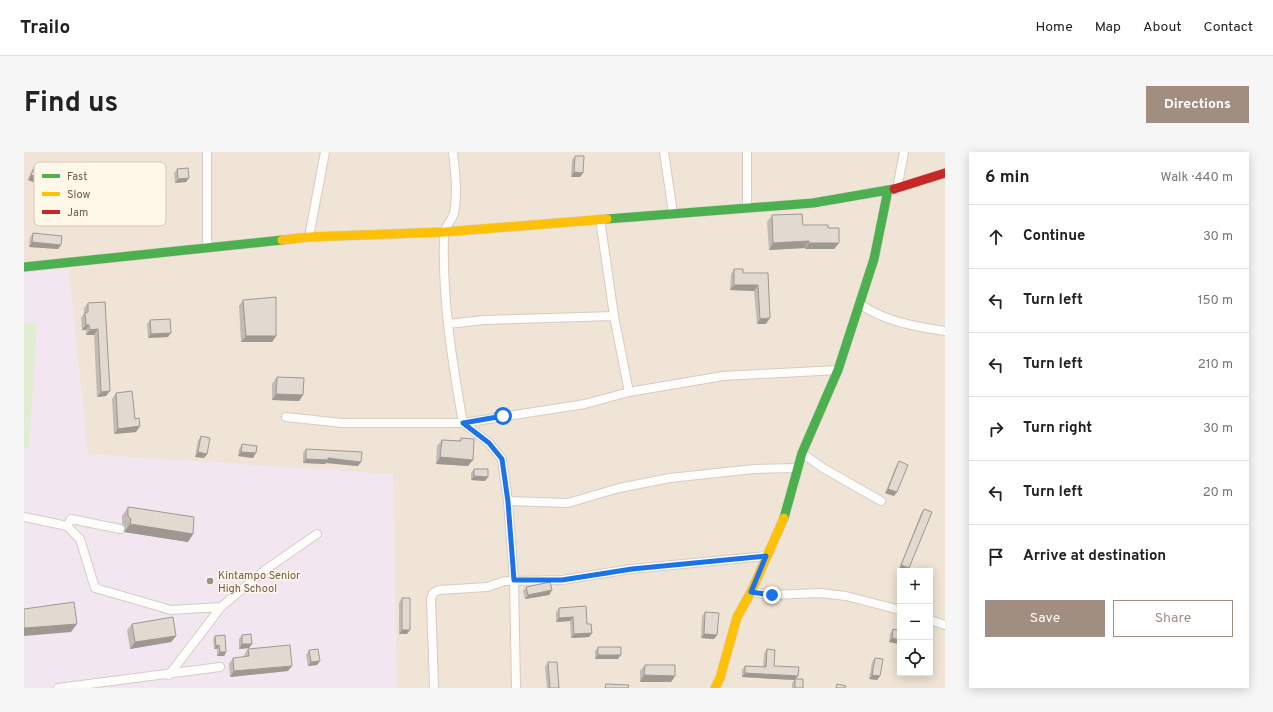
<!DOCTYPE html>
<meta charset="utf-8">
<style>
body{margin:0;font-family:Overpass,sans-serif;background:#f6f6f6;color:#222}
.controls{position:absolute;right:12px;bottom:12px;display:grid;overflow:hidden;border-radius:0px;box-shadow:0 2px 10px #0003}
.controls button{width:36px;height:36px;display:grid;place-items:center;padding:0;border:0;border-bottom:1px solid #e0e0e0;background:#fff;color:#222;font:20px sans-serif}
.stop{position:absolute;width:12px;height:12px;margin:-9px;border:3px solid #1a73e8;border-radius:50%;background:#fff}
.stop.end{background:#1a73e8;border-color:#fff;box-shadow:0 1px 4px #0008}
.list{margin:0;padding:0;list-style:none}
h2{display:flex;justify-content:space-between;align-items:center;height:52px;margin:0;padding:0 16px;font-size:17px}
h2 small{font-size:13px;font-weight:400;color:#767676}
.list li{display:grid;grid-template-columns:26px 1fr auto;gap:12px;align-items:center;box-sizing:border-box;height:64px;padding:0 16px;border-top:1px solid #e0e0e0}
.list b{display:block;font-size:15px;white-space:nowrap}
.list em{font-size:13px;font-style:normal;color:#767676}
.actions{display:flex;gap:8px;padding:12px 16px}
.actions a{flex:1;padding:9px 0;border:1px solid #a18e81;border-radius:0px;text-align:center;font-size:14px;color:#a18e81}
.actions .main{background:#a18e81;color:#fff}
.icon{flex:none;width:22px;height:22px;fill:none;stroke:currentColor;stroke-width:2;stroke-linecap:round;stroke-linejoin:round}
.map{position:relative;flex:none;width:921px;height:536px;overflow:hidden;border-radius:0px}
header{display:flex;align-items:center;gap:24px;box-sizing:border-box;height:56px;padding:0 20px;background:#fff;border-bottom:1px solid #e0e0e0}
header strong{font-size:19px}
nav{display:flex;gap:22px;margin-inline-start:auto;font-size:14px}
.intro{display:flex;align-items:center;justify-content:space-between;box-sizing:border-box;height:96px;padding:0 24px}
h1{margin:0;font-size:28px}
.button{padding:10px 18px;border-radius:0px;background:#a18e81;color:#fff;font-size:14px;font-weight:700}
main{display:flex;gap:24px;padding:0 24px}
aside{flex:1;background:#fff;border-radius:0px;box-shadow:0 2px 10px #0003}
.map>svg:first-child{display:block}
.residential{fill:#efe4d5;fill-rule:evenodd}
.education{fill:#f2e7f1}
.green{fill:#e1edd3}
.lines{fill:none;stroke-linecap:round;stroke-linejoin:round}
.street-casing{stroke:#d5ccc3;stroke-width:10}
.fast-casing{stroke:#d7cdc4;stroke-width:10}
.slow-casing{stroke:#d7cdc4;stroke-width:10}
.jam-casing{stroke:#d7cdc4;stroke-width:10}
.street{stroke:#fefdfc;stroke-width:8}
.fast{stroke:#4caf50;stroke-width:9}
.slow{stroke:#ffc107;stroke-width:9}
.jam{stroke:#c62828;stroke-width:9}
.wall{fill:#c2bbb3}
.shaded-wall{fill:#9e9892}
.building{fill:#e2d9d0;stroke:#9e9892}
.route{stroke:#1a73e8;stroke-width:5}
.poi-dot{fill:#a18e81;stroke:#fff7e8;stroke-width:1.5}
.labels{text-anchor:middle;stroke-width:3;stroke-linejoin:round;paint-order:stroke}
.poi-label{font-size:11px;fill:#735949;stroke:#fff7e8;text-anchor:start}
.key{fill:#fff7e8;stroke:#d5c8b8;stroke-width:1}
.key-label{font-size:11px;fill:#735949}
</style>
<header>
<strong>Trailo</strong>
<nav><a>Home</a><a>Map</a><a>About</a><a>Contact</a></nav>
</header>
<div class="intro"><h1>Find us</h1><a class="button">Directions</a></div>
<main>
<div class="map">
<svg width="921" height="536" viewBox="0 0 921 536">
<rect width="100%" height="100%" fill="#f6f1e8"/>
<path class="residential" d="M0 0H921V536H0ZM876 419H906V521H876Z"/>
<path class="education" d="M45 117 64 302 369 322 373 536H0V120Z"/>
<path class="green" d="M0 170 13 171 5 296H0Z"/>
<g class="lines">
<g class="street-casing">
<path id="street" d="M640 0 649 61
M723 0V56
M873 37 880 0
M576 67 590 164
M285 85 301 0
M183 95V0
M836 152C859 169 893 175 921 179
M424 172 460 168 590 164 605 240
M262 265 318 271H439C428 209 418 146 420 83 420 75 428 69 430 61 434 41 431 20 429 0
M439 271 561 252 605 240 699 224 814 218
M439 271 465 291 478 307 484 349 490 429 492 536
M778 301 799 316 857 349
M484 349 544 351 595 336 646 326 730 317 773 316
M0 365 43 374 56 387 71 436 147 458 197 455 241 418 293 382
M43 374 47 367 96 377
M727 440 747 443 796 441 822 444 876 458
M906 468 921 473
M145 523 197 455
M34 536 196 515
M410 536 407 447 409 441 415 438 463 435 481 429 538 428 607 417 742 404"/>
</g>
<g class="fast-casing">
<path id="fast" d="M583 67 789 51 870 37
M0 115 258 88
M760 366 778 301 814 218 850 107 864 38"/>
</g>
<g class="slow-casing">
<path id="slow" d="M258 88 285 85 420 80 583 67
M691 536 696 526 713 465 727 440 760 366"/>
</g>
<g class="jam-casing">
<path id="jam" d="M870 37 921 21"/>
</g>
<use href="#street" class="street"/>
<use href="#fast" class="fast"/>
<use href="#slow" class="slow"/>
<use href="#jam" class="jam"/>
</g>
<path class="wall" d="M551 4 559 21 556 25H547L548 8Z
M11 14 15 26 12 31 4 28 8 18Z
M153 17 162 30 151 31 150 21Z
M748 63 779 73 804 76 815 91 810 97H781V96L745 98 743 70Z
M9 81 37 93 34 97 5 95 6 85Z
M710 117 719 121H744L742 172H733L730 139 706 138 707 122Z
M219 148 252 184 248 190H217L215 154Z
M81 150 82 244 73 245 70 183H62V178H58L57 166 60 161V156L64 151Z
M126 168 144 185 124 186 123 172Z
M253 225 279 243 275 249 248 248V232Z
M92 241 111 267 116 274 112 280 90 282 88 247Z
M177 284 183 302 180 306 171 305 174 288Z
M437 286 444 314 412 312 413 294 418 288 435 289Z
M218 292 229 306 214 304 215 297Z
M282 297 334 314 302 311 301 312 279 311V301Z
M875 309 873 340 870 344 861 341 872 314Z
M450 317 461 329 447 328V321Z
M104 355 169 382 164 390 100 380 101 376 98 372V364Z
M900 357 883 419H879L875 417 897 361Z
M502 435 528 438 525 443 501 447 499 439Z
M378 446 383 482H375V451Z
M535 456 563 472 568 481 565 485 547 486 546 469 532 470V460Z
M681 460 693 483 690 487 677 486 678 464Z
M108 472 152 484 147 490 106 497 103 478Z
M869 477 876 479V492L865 490 866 482Z
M218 483 228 492 225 496 215 497V487Z
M191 484 202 500 200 504H193V497H190L189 487Z
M574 495 594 507H571V499Z
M224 497 264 519 206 525 205 512 209 506 221 505 220 503Z
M743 497 750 514 772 527 779 536H768V531L770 528 718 525V518L721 514 739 515 740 502Z
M285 498 296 509 293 513 284 514 282 503Z
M851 506 856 524 853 528 845 527 848 510Z
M524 510 535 536H523L521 515Z
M621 513 651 524 647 530H616V519Z"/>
<path class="shaded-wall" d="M550 20 559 21 556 25H547Z
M7 23 15 26 12 31 4 28Z
M165 26 162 30 151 31 154 27Z
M785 89 781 96 745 98 749 91Z
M8 90 37 93 34 97 5 95Z
M785 91H815L810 97H781Z
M710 133H734L730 139 706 138Z
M746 166 742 172H733L736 167Z
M62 173H65L62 178H58Z
M74 177 70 183H62L66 178Z
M147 181 144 185 124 186 127 182Z
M222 184H252L248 190H217Z
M86 239 82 244 73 245 77 240Z
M252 242 279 243 275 249 248 248Z
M116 274 112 280 90 282 94 277Z
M174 300 183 302 180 306 171 305Z
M217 300 232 301 229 306 214 304Z
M416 305 449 308 444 314 412 312Z
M304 306 337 310 334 314 302 311 301 312 279 311 282 307Z
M450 324 464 325 461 329 447 328Z
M864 337 873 340 870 344 861 341Z
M106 372 169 382 164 390 100 380Z
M877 413 885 416 883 419H879L875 417Z
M528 438 525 443 501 447 504 443Z
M549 465 546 469 532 470 535 466Z
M53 472 47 480 0 484V476Z
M378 478H386L383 482H375Z
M568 481 565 485 547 486 550 482Z
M680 482 693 483 690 487 677 486Z
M152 484 147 490 106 497 111 490Z
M868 486 876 488V492L865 490Z
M218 492H228L225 496 215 497Z
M195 493 193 497H190L192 494Z
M196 500H202L200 504H193Z
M574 503H597L594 507H571Z
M296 509 293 513 284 514 287 510Z
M268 514 264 519 206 525 210 519Z
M721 521 774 524 771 528V527L770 528 718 525Z
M620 523 651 524 647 530H616Z
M848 523 856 524 853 528 845 527Z"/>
<path class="building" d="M551 4H560L559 21 550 20Z
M11 14 19 17 15 26 7 23Z
M164 16 165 26 154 27 153 17Z
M778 62 779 73H804V76H815V91H785V89L749 91 748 63Z
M9 81 38 84 37 93 8 90Z
M710 117H719V121H744L746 166 736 167 734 133H710Z
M252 145V184H222L219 148Z
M81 150 86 239 77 240 74 177 66 178 65 173H62L61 161 64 160V151Z
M146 167 147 181 127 182 126 168Z
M253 225 280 226 279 243 252 242Z
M108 239 111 267 115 266 116 274 94 277 92 241Z
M177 284 186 286 183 302 174 300Z
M437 286 450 287 449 308 416 305 418 288 437 289Z
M218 292 233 294 232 301 217 300Z
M282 297 338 300 337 310 304 306V308L282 307Z
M875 309 884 313 873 340 864 337Z
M450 317H464V325L450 324Z
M104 355 118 357 170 365 169 382 106 372 107 367 104 364Z
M900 357 908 360 885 416 877 413Z
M526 430 528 438 504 443 502 435Z
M378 446H386V478H378Z
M50 450 53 472 0 476V457Z
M562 454 563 472H567L568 481 550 482 549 465 535 466V456Z
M681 460 695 461 693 483 680 482Z
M149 465 152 484 111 490 108 472Z
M869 477 876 479V488L868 486Z
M227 482 228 492H218V483Z
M201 483 202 500H196L195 493 192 494 191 484Z
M266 493 268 514 210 519 209 506 225 504 224 497Z
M574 495H597V503H574Z
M294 497 296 509 287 510 285 498Z
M743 497 751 498 750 514 775 515 774 524 721 521V514L742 515Z
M851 506 859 507 856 524 848 523Z
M524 510H533L535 536H526Z
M621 513H651V524L620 523Z
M771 527H779V536H771Z
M582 532 605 533 604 536H581Z
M813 532 822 534 821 536H812Z"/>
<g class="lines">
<path class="route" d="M479 264 439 271 465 291 478 307 484 350 490 428H538L608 417 742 404 727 440 748 443"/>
</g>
<circle class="poi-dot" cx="186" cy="429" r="4"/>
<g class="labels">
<g class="poi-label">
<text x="194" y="427">Kintampo Senior<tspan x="194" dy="13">High School</tspan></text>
</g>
</g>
<rect x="10" y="10" width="132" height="64" rx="6" class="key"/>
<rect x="18" y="22" width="18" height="4" fill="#4caf50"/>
<rect x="18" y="40" width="18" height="4" fill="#ffc107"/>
<rect x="18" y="58" width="18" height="4" fill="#c62828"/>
<g class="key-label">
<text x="43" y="28">Fast</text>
<text x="43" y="46">Slow</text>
<text x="43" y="64">Jam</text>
</g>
</svg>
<div class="controls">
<button>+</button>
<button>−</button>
<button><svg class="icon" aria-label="locate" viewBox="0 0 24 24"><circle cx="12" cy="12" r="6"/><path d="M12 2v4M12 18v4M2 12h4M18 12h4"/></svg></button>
</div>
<div class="stop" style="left:479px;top:264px"></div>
<div class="stop end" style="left:748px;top:443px"></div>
</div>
<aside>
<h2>6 min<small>Walk · 440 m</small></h2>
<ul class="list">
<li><svg class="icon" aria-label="ahead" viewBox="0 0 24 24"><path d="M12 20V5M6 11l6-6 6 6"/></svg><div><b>Continue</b></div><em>30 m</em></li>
<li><svg class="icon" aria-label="left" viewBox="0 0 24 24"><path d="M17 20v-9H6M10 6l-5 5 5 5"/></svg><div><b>Turn left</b></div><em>150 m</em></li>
<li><svg class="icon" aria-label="left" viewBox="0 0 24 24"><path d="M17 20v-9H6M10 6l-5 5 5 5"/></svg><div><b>Turn left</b></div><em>210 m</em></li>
<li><svg class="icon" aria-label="right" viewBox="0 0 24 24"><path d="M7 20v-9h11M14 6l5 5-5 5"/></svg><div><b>Turn right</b></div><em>30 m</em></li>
<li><svg class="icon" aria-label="left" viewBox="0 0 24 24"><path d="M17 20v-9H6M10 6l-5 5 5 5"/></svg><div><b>Turn left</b></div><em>20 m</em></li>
<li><svg class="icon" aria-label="arrive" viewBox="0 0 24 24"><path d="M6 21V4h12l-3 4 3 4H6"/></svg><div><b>Arrive at destination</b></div></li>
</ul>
<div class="actions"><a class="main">Save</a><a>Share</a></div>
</aside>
</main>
